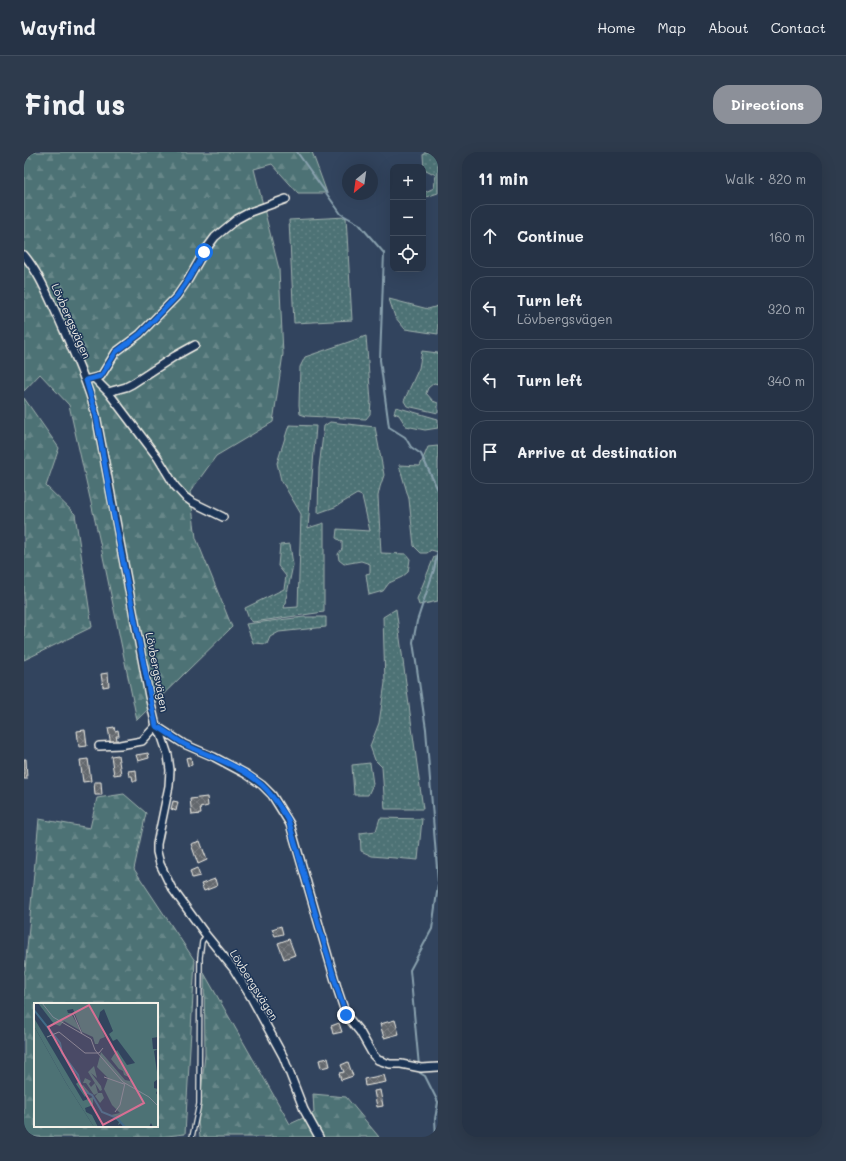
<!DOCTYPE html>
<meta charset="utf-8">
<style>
body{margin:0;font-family:Mali,sans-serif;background:#2e3b4d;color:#f1f3f6}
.controls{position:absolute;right:12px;top:12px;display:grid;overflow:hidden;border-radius:8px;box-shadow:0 4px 16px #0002}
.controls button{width:36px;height:36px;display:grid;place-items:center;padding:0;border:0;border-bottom:1px solid #424e5f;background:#263346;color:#f1f3f6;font:20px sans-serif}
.compass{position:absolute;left:318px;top:12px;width:36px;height:36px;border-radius:50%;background:#263346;box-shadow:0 4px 16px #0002;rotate:209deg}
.stop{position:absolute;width:12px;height:12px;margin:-9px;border:3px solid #1a73e8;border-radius:50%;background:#fff}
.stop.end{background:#1a73e8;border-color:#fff;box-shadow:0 1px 4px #0008}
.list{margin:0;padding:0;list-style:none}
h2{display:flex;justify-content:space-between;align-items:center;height:52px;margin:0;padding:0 16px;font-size:17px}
h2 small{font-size:13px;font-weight:400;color:#a4aab3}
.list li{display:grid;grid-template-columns:26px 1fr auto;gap:12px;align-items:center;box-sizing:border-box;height:64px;margin:0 8px 8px;padding:0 8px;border:1px solid #424e5f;border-radius:16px}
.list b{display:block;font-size:15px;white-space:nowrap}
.list p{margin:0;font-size:13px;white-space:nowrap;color:#a4aab3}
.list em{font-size:13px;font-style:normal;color:#a4aab3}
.icon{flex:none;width:22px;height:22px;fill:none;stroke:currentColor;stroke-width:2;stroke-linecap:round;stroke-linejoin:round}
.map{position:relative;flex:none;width:414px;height:985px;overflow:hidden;border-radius:16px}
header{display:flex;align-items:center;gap:24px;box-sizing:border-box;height:56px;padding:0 20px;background:#263346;border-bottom:1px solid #424e5f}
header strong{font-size:19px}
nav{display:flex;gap:22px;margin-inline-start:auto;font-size:14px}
.intro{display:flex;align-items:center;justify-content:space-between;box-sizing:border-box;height:96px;padding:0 24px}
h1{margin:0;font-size:28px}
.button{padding:10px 18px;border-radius:16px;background:#8c9099;color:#fff;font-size:14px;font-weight:700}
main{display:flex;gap:24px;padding:0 24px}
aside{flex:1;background:#263346;border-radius:16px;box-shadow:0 4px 16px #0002}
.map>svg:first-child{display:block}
.grass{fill:url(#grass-dots);stroke:#a0b2ae}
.forest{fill:url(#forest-firs);stroke:#a0b2ae;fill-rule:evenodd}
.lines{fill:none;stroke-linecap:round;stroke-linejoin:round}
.stream{stroke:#89a1ae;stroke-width:2}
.building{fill:url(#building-cross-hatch);stroke:#f4f1e8}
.lane-casing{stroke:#f4f1e8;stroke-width:6}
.street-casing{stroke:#f4f1e8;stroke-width:10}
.lane{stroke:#1d3557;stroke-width:3.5}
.street{stroke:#1d3557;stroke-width:7}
.route{stroke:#1a73e8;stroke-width:5}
.labels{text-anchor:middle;stroke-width:3;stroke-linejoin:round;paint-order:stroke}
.street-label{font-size:11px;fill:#f4f1e8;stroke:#1d3557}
.inset-river{fill:none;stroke:#416b88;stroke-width:2}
.inset-road{fill:none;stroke:#808995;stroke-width:1}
.view{fill:#d66f93;fill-opacity:0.15;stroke:#d66f93;stroke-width:2}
.inset-edge{fill:none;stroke:#f4f1e8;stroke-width:2}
</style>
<header>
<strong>Wayfind</strong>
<nav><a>Home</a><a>Map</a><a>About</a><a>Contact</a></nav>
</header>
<div class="intro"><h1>Find us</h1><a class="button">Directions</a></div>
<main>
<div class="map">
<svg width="414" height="985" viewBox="0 0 414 985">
<defs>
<pattern id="grass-dots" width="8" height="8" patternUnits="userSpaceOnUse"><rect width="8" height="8" fill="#4d7275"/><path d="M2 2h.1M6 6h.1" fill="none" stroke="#678789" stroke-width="1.8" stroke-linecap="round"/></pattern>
<pattern id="forest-firs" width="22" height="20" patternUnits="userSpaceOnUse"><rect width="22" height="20" fill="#4d7275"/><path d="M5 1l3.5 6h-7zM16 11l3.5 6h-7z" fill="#678789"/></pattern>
<pattern id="building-cross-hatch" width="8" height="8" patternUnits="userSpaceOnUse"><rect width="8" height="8" fill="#63676d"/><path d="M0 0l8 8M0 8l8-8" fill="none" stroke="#7a7d82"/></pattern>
</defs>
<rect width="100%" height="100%" fill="#32445e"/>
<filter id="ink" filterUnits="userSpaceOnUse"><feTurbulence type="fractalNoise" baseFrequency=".025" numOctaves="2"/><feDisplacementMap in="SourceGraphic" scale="8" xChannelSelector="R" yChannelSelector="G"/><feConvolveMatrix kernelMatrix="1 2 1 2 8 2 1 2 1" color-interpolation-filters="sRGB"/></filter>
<g filter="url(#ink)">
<path class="grass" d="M401 0H414V41L399 46V41L410 36 412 23 400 17 399 3Z
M322 65 328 168 270 171 265 68Z
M365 147 404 157 414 154V182L381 177 371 165Z
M342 184 347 249 346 262 342 267 282 264 276 262 275 253 276 215 281 205Z
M398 199 414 201V232L410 231 404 236 402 241 409 249 414 251V261L383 254 380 249 395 216Z
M372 255 414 267V276L401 278 382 274 375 263 370 261Z
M306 270 351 275 360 323 356 335 354 344 357 401 382 402 386 407 384 420 378 425 365 431 359 439 345 443 342 422 346 421V412L337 409 320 412 315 408 314 402 318 397V390L312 386 313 377 346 379 338 344 333 342 311 355 294 361 295 316 300 274Z
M265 273 292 274 284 376 300 371V460L229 470 225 467 221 456 260 437 262 424 254 414 256 393 266 392 269 413 260 456 274 455 277 362 257 328 253 311Z
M414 294V400L407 398 403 401H397L390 394 385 347 375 313 396 314 404 295Z
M410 405H414V449L395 453 393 447Z
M372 457 399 657H361L358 615 351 608 346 594 355 571 361 531 359 465Z
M280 465H302V475L255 480 246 485 243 492 229 491 222 472Z
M346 611 349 632 344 643H330L328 613Z
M356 666 398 667 394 708 348 704 337 699 336 681 352 679Z"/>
<path class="forest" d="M0 0H288L303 41H274L248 12 230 17 255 117 259 202 249 270 192 304 166 340 172 386 208 475 113 568 77 395 45 253 16 222 0 239Z
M0 246 35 296 22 334 51 362 68 475 0 508Z
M100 642 122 661 110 717 171 809 161 982 134 985H0V820L1 818 15 667 66 676 73 646ZM11 852H133V974H11Z
M180 821 266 972 290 961 289 942 322 945 355 985H176L174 970 181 903Z"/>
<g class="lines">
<path class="stream" d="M273 0 317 62 335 72 360 101 356 208 365 275 381 285 387 295 397 302 414 338
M414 398 410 418 393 469 389 490 402 577 414 729
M395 914 386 818 408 777 414 733
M395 918 396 921 401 924 414 950 411 967 412 985"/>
</g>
<path class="building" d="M84 521 85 534 79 535 77 522Z
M90 575 91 579 94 578 95 584H92L94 591 87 593 84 576Z
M61 578 63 594 55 595 53 579Z
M124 601 125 606 114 609 112 603Z
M94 603 97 622 90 623 87 604Z
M167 605 168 613 164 614 162 606Z
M0 607H2L3 627H0Z
M64 607 67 629 59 630 56 608Z
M112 618 113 629H109L108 624H105L104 619Z
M70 630H77L78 643H71Z
M183 645 184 654 176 656 177 662 168 663 166 647Z
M149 649 154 650 152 659 147 657Z
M176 689 183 708 174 712 167 692Z
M173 716 176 724 168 726 166 719Z
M191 727 193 734 180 739 177 732Z
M257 774 259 782 251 784 248 777Z
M265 787 271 803 260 807 254 791Z
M371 868 375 882 360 886 356 872Z
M315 871 318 880 309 882 307 874Z
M304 906 306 914 297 916 295 908Z
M324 910 329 924 317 928 315 921 320 920 317 913Z
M360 923 362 930 341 934 340 927Z
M356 938 359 954 353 955 350 939Z"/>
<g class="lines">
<g class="lane-casing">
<path id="lane" d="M168 985 175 952 176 805 178 790 182 783"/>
</g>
<g class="street-casing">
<path id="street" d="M0 103C15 121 24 144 34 165 48 197 63 229 72 263L125 544 132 574 137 582 144 603 146 618 145 634 133 692V700L136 712 147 735 182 783 209 816 228 847 259 904 280 958 295 985
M70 226 84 240 134 306 151 334 161 345 168 350 199 365
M61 228 77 224 92 200 116 182 153 144 164 128 180 100 191 85 213 67 226 60 262 47
M84 240 102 235 108 232 151 204 171 193
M75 594 96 593 118 589 132 574 160 592 190 605 222 622 238 633 248 643 266 672 314 839 322 863 336 880 349 903 354 908 366 912H377L397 916 414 915"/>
</g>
<use href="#lane" class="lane"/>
<use href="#street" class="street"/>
</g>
</g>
<g class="lines" filter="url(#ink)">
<path class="route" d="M180 100 164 128 153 144 116 182 92 200 77 224 62 228 72 263 89 359 132 574C142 579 151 587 160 592 186 605 216 613 238 633 249 643 256 655 264 667L314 839 322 863"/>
</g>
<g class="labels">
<g class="street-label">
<text transform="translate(47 169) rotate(66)" y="4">Lövbergsvägen</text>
<text transform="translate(133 520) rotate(79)" y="4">Lövbergsvägen</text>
<text transform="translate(230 833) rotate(58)" y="4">Lövbergsvägen</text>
</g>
</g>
<g transform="translate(10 851)">
<rect width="124" height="124" fill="#32445e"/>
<path d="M0 15 49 98 59 94V102L51 105 52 109 58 112 64 124H60L32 80 0 23ZM60 63 63 75 57 70 67 83 68 87 66 88 54 69ZM51 75 57 78 55 81 57 84 61 80 64 90H68L70 95 66 100 61 93 64 90 60 92 52 80H49ZM46 77V83L49 82 55 89 51 94 42 81Z" fill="#4d7275"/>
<path d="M4 0H124V34L118 35 119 46H124L120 48 124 76 120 79V85L124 86 122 90 124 93V124H119L117 120 115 124H90L87 120 84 122 85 119 77 112 86 110 78 102 70 86 74 75 63 64 67 49 91 77 96 78 97 75 90 72 89 68 85 66 77 56 83 47 93 62 101 60 83 36 79 38 75 31 79 28 70 6 66 9 64 18 71 34 66 36 64 41H61L59 34 48 29 39 6 33 7 34 10H37L47 28 30 18 26 23 20 21ZM0 23 32 80 60 124H0Z" fill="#4d7275"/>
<path class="inset-river" d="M0 7 26 40 28 50 44 72 48 87 58 92 68 109 83 115 91 124"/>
<path class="inset-road" d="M8 0 19 14 57 36 61 47 89 79 115 94 124 103M39 10 48 31M13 34 25 29 51 50H65L69 45M70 74 90 81M81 109 86 102 91 80"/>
<path class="view" d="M55 2 110 100 69 122 14 24Z"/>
<rect width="124" height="124" class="inset-edge"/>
</g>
</svg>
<div class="controls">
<button>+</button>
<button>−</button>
<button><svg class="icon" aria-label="locate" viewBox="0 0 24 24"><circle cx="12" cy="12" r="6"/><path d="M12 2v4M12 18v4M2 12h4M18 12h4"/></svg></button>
</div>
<svg class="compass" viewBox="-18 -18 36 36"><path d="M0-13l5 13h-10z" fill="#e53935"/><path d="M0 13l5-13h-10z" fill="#a4aab3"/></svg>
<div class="stop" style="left:180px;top:100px"></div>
<div class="stop end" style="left:322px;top:863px"></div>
</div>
<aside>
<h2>11 min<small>Walk · 820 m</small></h2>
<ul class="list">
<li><svg class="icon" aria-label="ahead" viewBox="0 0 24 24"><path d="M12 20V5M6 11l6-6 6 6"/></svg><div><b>Continue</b></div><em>160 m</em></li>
<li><svg class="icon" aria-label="left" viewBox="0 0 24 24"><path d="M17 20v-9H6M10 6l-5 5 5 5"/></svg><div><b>Turn left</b><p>Lövbergsvägen</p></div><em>320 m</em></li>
<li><svg class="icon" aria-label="left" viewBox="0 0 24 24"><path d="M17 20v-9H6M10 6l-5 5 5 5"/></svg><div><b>Turn left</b></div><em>340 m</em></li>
<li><svg class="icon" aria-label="arrive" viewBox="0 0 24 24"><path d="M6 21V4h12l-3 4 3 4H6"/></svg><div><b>Arrive at destination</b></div></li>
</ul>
</aside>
</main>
